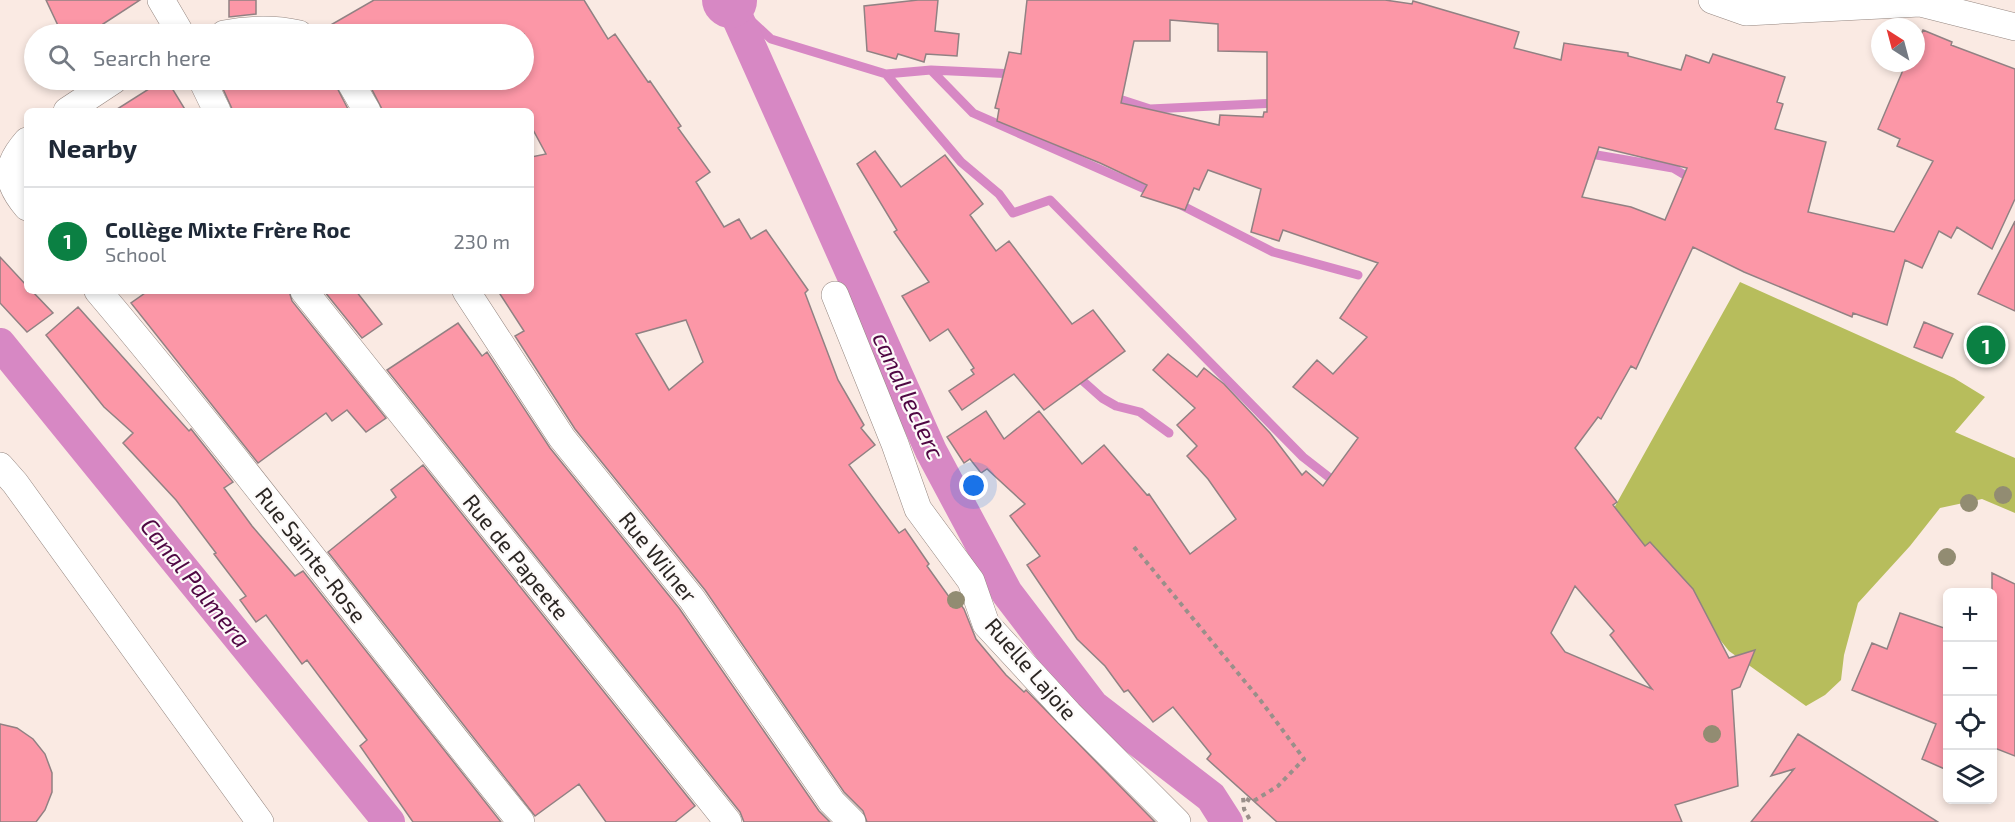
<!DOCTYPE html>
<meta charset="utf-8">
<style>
body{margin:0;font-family:"Exo 2",sans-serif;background:#f6f6f7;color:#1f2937}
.controls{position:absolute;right:18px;bottom:18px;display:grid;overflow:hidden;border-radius:9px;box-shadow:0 3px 9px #0003}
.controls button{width:54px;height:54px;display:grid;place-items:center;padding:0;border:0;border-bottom:2px solid #e0e1e3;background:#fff;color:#1f2937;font:30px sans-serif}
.compass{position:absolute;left:1871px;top:18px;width:54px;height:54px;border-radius:50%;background:#fff;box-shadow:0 3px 9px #0003;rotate:324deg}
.you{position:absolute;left:974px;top:486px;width:21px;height:21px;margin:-15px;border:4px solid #fff;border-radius:50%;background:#1a73e8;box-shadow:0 0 0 9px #1a73e833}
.badge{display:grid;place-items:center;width:39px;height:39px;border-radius:50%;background:#0b8043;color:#fff;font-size:20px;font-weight:700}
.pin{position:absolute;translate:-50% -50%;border:3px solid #fff;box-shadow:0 2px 6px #0006}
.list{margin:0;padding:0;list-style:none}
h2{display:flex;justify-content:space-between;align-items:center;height:78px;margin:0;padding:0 24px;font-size:26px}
h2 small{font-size:20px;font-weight:400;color:#747a83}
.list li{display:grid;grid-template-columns:39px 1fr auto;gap:18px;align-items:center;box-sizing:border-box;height:108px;padding:0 24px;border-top:2px solid #e0e1e3}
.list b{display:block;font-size:22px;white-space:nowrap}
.list p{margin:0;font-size:20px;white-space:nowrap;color:#747a83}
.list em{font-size:20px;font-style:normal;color:#747a83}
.icon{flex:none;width:33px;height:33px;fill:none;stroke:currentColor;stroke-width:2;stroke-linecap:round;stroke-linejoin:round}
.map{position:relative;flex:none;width:2015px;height:822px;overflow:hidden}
.search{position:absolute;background:#fff;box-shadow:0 3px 9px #0003;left:24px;top:24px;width:510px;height:66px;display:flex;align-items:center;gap:15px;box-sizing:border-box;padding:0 21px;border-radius:33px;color:#747a83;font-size:22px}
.panel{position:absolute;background:#fff;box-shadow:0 3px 9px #0003;left:24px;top:108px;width:510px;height:186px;border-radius:9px}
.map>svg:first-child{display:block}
.forest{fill:#b7bd5c}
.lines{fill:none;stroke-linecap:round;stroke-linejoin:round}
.stream{stroke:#d788c4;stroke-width:9}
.canal{stroke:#d788c4;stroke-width:32}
.river{stroke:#d788c4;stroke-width:54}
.building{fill:#fc97a7;stroke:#918183;stroke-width:1.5;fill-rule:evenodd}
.minor-casing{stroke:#958781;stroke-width:28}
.path{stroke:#9a8f8a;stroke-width:4;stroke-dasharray:4.5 4.5;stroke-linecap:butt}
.minor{stroke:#fff;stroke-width:27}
.tree{fill:#928c72}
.labels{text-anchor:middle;stroke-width:4.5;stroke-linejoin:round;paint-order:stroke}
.street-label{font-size:22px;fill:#2b2623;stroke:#fdfaf9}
.water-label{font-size:24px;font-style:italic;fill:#4f0743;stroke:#fdfaf9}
</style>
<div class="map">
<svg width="2015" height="822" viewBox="0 0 2015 822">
<rect width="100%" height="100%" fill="#faeae3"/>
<path class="forest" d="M1740 282 1954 378 1985 397 1955 432 2015 458V513L1982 499 1940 508 1910 546 1858 603 1844 655 1841 680 1825 695 1806 706 1729 651 1614 508Z"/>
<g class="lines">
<path class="stream" d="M730 1 771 39 886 74 931 70 973 113 1156 194
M931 70 1015 74
M886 74 961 162 999 194 1013 213 1050 200 1303 457 1339 485
M1110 96 1150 109 1277 103
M1585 153 1673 168 1693 180
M1177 203 1273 252 1358 275
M1075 374 1102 398 1116 406 1140 412 1169 433"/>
<path class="canal" d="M730 1 931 451 1007 593 1093 706 1211 797 1227 822
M0 344 389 822"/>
<path class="river" d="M729 0 730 1"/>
</g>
<path class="building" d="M46 0H140L103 24 110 34H62Z
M229 0H256V14L229 17Z
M374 0H584L608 39 615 34 648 82 650 81 681 126 678 128 710 172 696 182 724 227 739 219 751 239 766 230 808 290 805 293 838 380 864 425 861 428 875 445 849 465 899 533 905 529 929 564 927 566 957 608 961 605 964 609 976 639 1006 675 1024 692 1026 690 1155 822H867L863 811 844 792 705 590 575 429 515 336 524 331 498 291H531V157L546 154 531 126V111H383L367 80H524V34H315ZM686 320 703 362 669 390 636 334Z
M918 0H938L935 31 959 34 957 56 926 54 924 62 898 54 896 59 867 51 864 6Z
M1027 0H1385L1412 4 1413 1 1519 32 1514 48 1561 60 1564 43 1628 53V56L1681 70 1686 55 1709 63 1713 54 1785 77 1777 102 1783 104 1775 129 1826 142 1808 212 1894 232 1933 161 1897 146 1900 139 1878 129 1906 63H1916V47L1923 30 1952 42 1951 45 2015 69V199L1992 249 1957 227 1951 238 1939 231 1922 268 1905 260 1887 325 1853 313 1852 317 1744 272 1693 247 1636 369 1631 366 1601 419 1598 417 1575 448 1617 502 1613 505 1645 546 1650 542 1693 589 1729 658 1755 650 1740 687 1732 690 1738 786 1675 805 1682 822H1277L1207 759 1211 754 1173 707 1153 722 1128 690 1124 692 1105 666 1077 639 1027 565 1040 556 1010 516 1025 504 987 469 981 473 970 459 964 463 947 437 986 411 1004 439 1039 411 1082 464 1104 445 1147 495 1149 494 1190 554 1236 519 1208 479 1187 456 1197 446 1177 425 1195 408 1153 370 1168 354 1197 377 1204 368 1224 384 1270 433 1302 475 1306 471 1323 486 1358 438 1293 387 1317 360 1333 374 1367 337 1340 318 1378 263 1283 230 1279 241 1251 232 1261 189 1208 170 1199 190 1194 188 1185 210 1141 196 1147 185 1100 163 997 121 999 109 995 108 1009 52 1021 54ZM1170 20 1218 24V51L1267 52V112H1264L1263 117 1220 115 1219 125 1121 103 1134 41H1170ZM1599 147 1687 168 1665 220 1631 207 1582 197ZM1575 586 1614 631 1610 635 1652 689 1565 652 1551 633Z
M163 80H167L186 111H114Z
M219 80H299L301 82 305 80H333L349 111H233Z
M875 151 901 187 945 155 983 204 970 215 996 251 1009 241 1072 324 1093 310 1125 351 1044 410 1014 374 962 410 949 391 974 374 971 370 974 368 948 329 930 341 902 296 929 282 894 232 897 230 857 164Z
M2015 221V311L1978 294Z
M0 257 27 286V291H32L53 313 27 332 0 303Z
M148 291H289L292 301 386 418 366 432 347 410 332 421 326 413 258 463 131 303Z
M324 291H356L382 324 362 338Z
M78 307 189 431 191 429 233 482 224 488 252 526 295 576 303 571 501 822H413L360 746 367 740 307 660 302 664 266 615 256 622 240 600 246 596 214 554 216 553 176 500 123 443 133 433 104 407 46 335Z
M1924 322 1953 334 1942 358 1914 347Z
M458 323 482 356 487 352 550 448 679 608 819 811 830 822H744L740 812 387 370Z
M423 465 695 806 675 822H606L579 784 535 816 328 552 396 497 391 490Z
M1992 573 2015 584V756L1992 747Z
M1900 613 1947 629V770L1922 759 1936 724 1852 690 1872 643 1887 649Z
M0 724 17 728 33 739 45 754 52 773V792L45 810 36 822H0Z
M1798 734 1814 744 1938 822H1751L1794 769 1771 776Z"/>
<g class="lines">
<g class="minor-casing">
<path id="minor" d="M161 0 181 34
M1712 0 1746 12 1920 3 2015 27
M224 34C250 29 273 28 299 34
M202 80 217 111
M349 80 367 111
M67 111 114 80
M27 141C5 166 5 181 27 207
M98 291C244 464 379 646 521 822
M304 291 728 822
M466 291 562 438 692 599 832 802 852 822
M835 295 895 444 918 509 971 581 986 624 1069 714 1177 822
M0 466 15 483 260 822"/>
</g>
<path class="path" d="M1134 547 1261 701 1304 759 1278 786 1252 802 1243 797 1244 809 1251 822"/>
<use href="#minor" class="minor"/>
</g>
<g class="tree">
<circle cx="2003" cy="495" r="9"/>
<circle cx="1969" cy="503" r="9"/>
<circle cx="1947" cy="557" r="9"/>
<circle cx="956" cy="600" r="9"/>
<circle cx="1712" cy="734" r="9"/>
</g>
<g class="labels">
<g class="street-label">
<text transform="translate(311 555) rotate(52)" y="8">Rue Sainte-Rose</text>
<text transform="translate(516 557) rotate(51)" y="8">Rue de Papeete</text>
<text transform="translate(658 557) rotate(51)" y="8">Rue Wilner</text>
<text transform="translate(1031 669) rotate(49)" y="8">Ruelle Lajoie</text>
</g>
<g class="water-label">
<text transform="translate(908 396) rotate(65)" y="8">canal leclerc</text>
<text transform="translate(195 583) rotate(51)" y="8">Canal Palmera</text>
</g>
</g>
</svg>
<div class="controls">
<button>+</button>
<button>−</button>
<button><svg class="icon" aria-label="locate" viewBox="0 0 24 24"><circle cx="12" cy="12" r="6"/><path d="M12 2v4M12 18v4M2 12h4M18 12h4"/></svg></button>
<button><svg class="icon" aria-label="layers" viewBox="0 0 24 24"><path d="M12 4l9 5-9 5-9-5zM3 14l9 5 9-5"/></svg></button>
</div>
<svg class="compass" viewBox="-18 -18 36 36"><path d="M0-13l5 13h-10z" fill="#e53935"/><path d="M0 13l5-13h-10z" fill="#747a83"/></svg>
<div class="you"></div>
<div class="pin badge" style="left:1986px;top:345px">1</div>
<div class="search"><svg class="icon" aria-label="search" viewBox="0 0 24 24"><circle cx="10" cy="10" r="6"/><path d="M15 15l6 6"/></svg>Search here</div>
<section class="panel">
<h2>Nearby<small></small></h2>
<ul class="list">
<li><span class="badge">1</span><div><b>Collège Mixte Frère Roc</b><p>School</p></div><em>230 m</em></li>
</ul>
</section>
</div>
